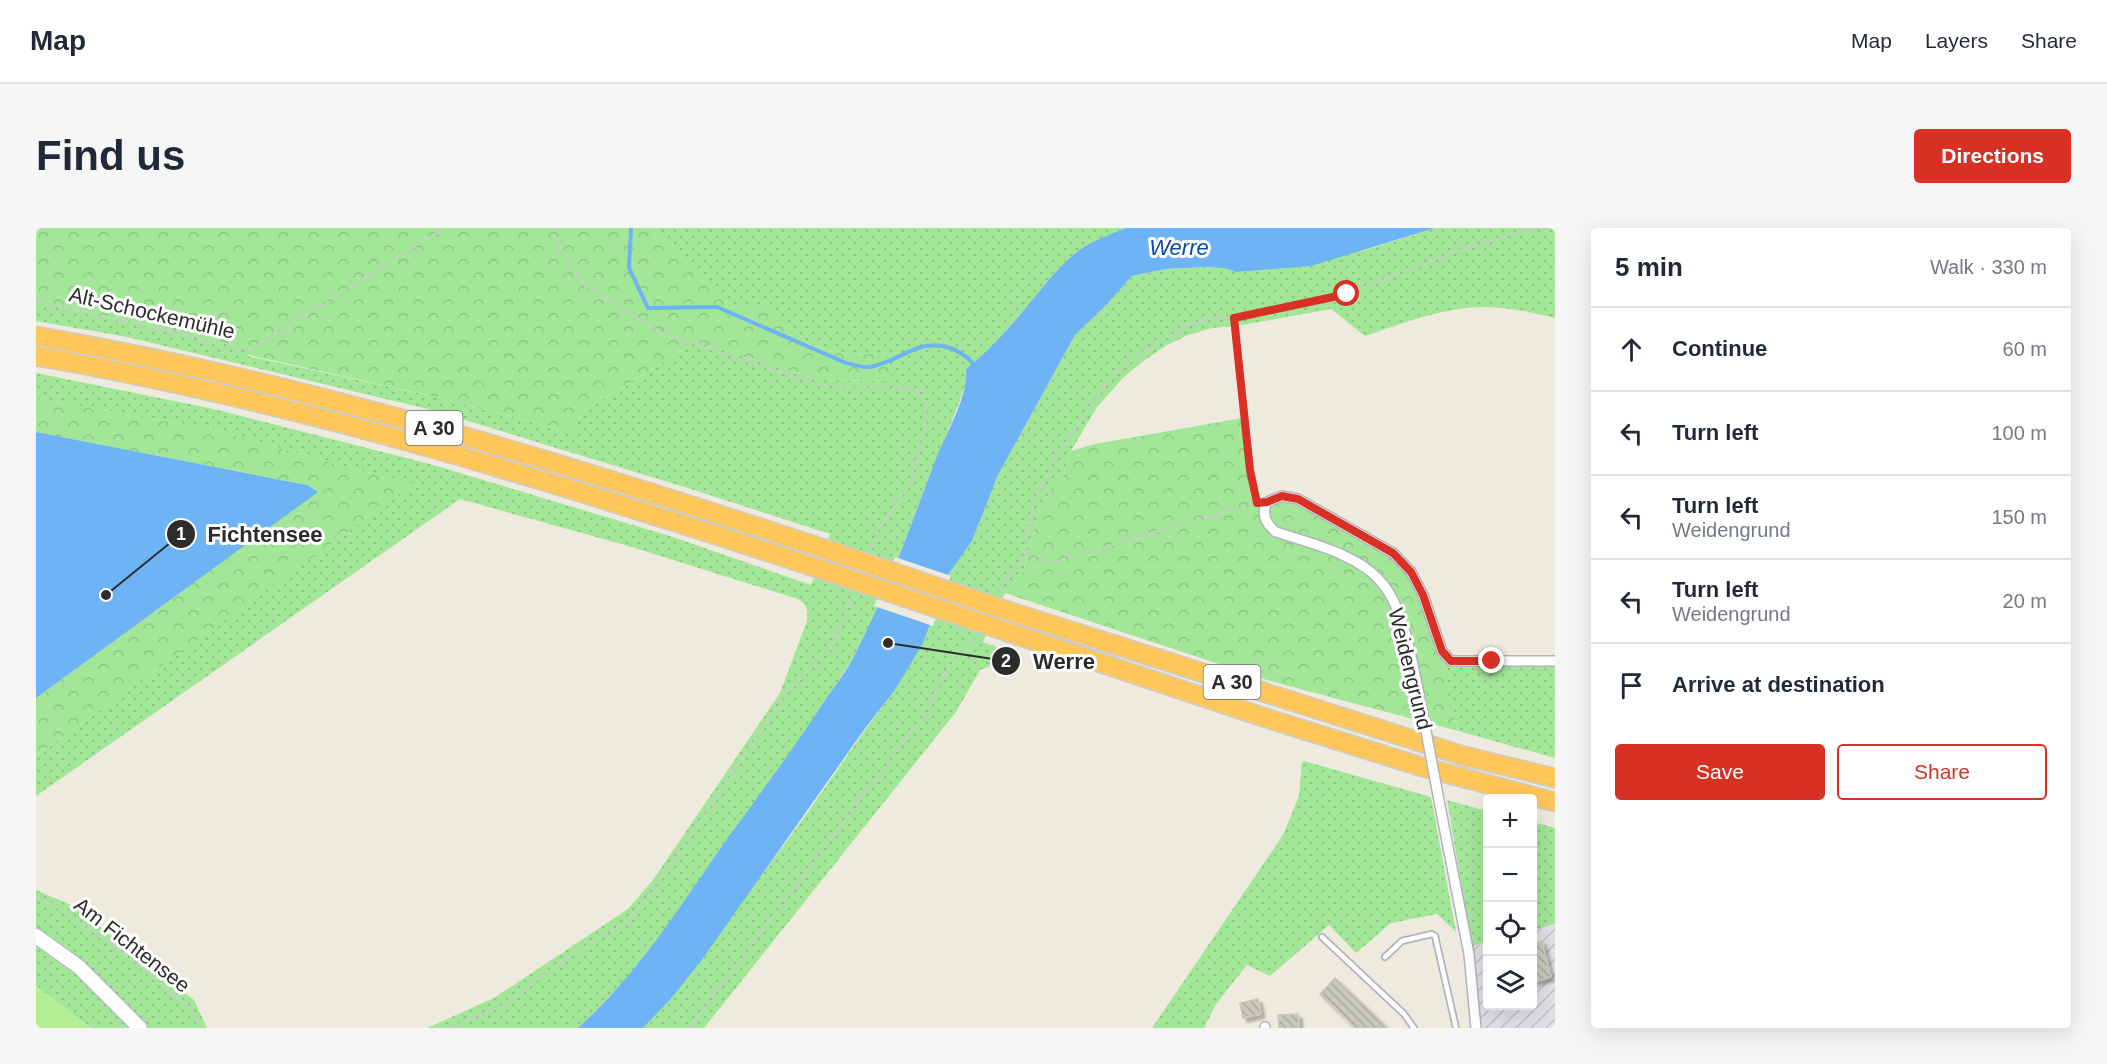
<!DOCTYPE html>
<meta charset="utf-8">
<style>
body{margin:0;font-family:Arial,sans-serif;background:#f6f6f7;color:#1f2937}
.controls{position:absolute;right:18px;bottom:18px;display:grid;overflow:hidden;border-radius:6px;box-shadow:0 6px 24px #0002}
.controls button{width:54px;height:54px;display:grid;place-items:center;padding:0;border:0;border-bottom:2px solid #e0e1e3;background:#fff;color:#1f2937;font:30px sans-serif}
.stop{position:absolute;width:18px;height:18px;margin:-14px;border:4px solid #d93025;border-radius:50%;background:#fff}
.stop.end{background:#d93025;border-color:#fff;box-shadow:0 2px 6px #0008}
.list{margin:0;padding:0;list-style:none}
h2{display:flex;justify-content:space-between;align-items:center;height:78px;margin:0;padding:0 24px;font-size:26px}
h2 small{font-size:20px;font-weight:400;color:#747a83}
.list li{display:grid;grid-template-columns:39px 1fr auto;gap:18px;align-items:center;box-sizing:border-box;height:84px;padding:0 24px;border-top:2px solid #e0e1e3}
.list b{display:block;font-size:22px;white-space:nowrap}
.list p{margin:0;font-size:20px;white-space:nowrap;color:#747a83}
.list em{font-size:20px;font-style:normal;color:#747a83}
.actions{display:flex;gap:12px;padding:18px 24px}
.actions a{flex:1;padding:14px 0;border:2px solid #d93025;border-radius:6px;text-align:center;font-size:21px;color:#d93025}
.actions .main{background:#d93025;color:#fff}
.icon{flex:none;width:33px;height:33px;fill:none;stroke:currentColor;stroke-width:2;stroke-linecap:round;stroke-linejoin:round}
.map{position:relative;flex:none;width:1519px;height:800px;overflow:hidden;border-radius:6px}
header{display:flex;align-items:center;gap:36px;box-sizing:border-box;height:84px;padding:0 30px;background:#fff;border-bottom:2px solid #e0e1e3}
header strong{font-size:28px}
nav{display:flex;gap:33px;margin-inline-start:auto;font-size:21px}
.intro{display:flex;align-items:center;justify-content:space-between;box-sizing:border-box;height:144px;padding:0 36px}
h1{margin:0;font-size:42px}
.button{padding:15px 27px;border-radius:6px;background:#d93025;color:#fff;font-size:21px;font-weight:700}
main{display:flex;gap:36px;padding:0 36px}
aside{flex:1;background:#fff;border-radius:6px;box-shadow:0 6px 24px #0002}
.map>svg:first-child{display:block}
.industrial{fill:url(#industrial-furrows)}
.grass{fill:url(#grass-dots)}
.forest{fill:url(#forest-crowns)}
.pitch{fill:#b4ef94}
.water{fill:#6db3f5}
.pier{fill:#eeebde}
.lines{fill:none;stroke-linecap:round;stroke-linejoin:round}
.stream{stroke:#6db3f5;stroke-width:4}
.building{fill:url(#building-back-hatch);stroke:#cac8b7;stroke-width:1.5;filter:url(#shadow)}
.lane-casing{stroke:#b2b2c0;stroke-width:8}
.street-casing{stroke:#b2b2c0;stroke-width:12}
.secondary-casing{stroke:#b2b2c0;stroke-width:16}
.highway-casing{stroke:#ccc;stroke-width:21}
.path{stroke:#ccc;stroke-width:2;stroke-dasharray:4.5 3;stroke-linecap:butt}
.lane{stroke:#fff;stroke-width:4.5}
.street{stroke:#fff;stroke-width:9}
.secondary{stroke:#fff;stroke-width:14}
.highway{stroke:#ffc659;stroke-width:18}
.street-bridge-casing{stroke:#b2b2c0;stroke-width:12;stroke-linecap:butt}
.highway-bridge-casing{stroke:#ccc;stroke-width:21;stroke-linecap:butt}
.street-bridge{stroke:#fff;stroke-width:9}
.highway-bridge{stroke:#ffc659;stroke-width:18}
.route{stroke:#d93025;stroke-width:8}
.labels{text-anchor:middle;stroke-width:6;stroke-linejoin:round;paint-order:stroke}
.shield{fill:#fff;stroke:#6b6b6b;stroke-width:1.5}
.shield-label{font-size:20px;font-weight:bold;fill:#2c2c2c}
.street-label{font-size:21px;fill:#2c2c2c;stroke:#fff}
.water-label{font-size:22px;font-style:italic;fill:#074ca6;stroke:#fff}
.leader{fill:none;stroke:#2c2c2c;stroke-width:2}
.callout-dot{fill:#2c2c2c;stroke:#fff;stroke-width:2}
.mark-label{font-size:18px;text-anchor:middle;font-weight:bold;fill:#fff}
.callout-label{font-size:22px;text-anchor:middle;font-weight:bold;fill:#2c2c2c;stroke:#fff;stroke-width:6;stroke-linejoin:round;paint-order:stroke}
</style>
<header>
<strong>Map</strong>
<nav><a>Map</a><a>Layers</a><a>Share</a></nav>
</header>
<div class="intro"><h1>Find us</h1><a class="button">Directions</a></div>
<main>
<div class="map">
<svg width="1519" height="800" viewBox="0 0 1519 800">
<defs>
<pattern id="industrial-furrows" width="10" height="10" patternUnits="userSpaceOnUse" patternTransform="scale(1.5)"><rect width="10" height="10" fill="#e3dfe7"/><path d="M-1 1l2-2M0 10L10 0M9 11l2-2" fill="none" stroke="#c3c0c6"/></pattern>
<pattern id="grass-dots" width="8" height="8" patternUnits="userSpaceOnUse" patternTransform="scale(1.5)"><rect width="8" height="8" fill="#a2e798"/><path d="M2 2h.1M6 6h.1" fill="none" stroke="#8cc683" stroke-width="1.8" stroke-linecap="round"/></pattern>
<pattern id="forest-crowns" width="20" height="18" patternUnits="userSpaceOnUse" patternTransform="scale(1.5)"><rect width="20" height="18" fill="#a2e798"/><path d="M2 6a3 3 0 1 1 6 0M12 15a3 3 0 1 1 6 0" fill="none" stroke="#8cc683"/></pattern>
<pattern id="building-back-hatch" width="6" height="6" patternUnits="userSpaceOnUse" patternTransform="scale(1.5)"><rect width="6" height="6" fill="#c9c8bd"/><path d="M-1 5l2 2M0 0l6 6M5-1l2 2" fill="none" stroke="#adaca3"/></pattern>
<filter id="shadow"><feDropShadow dx="4" dy="4" stdDeviation="1.5" flood-color="#0004"/></filter>
</defs>
<rect width="100%" height="100%" fill="#eeebde"/>
<path class="industrial" d="M1519 696V800H1445L1436 719 1451 714 1452 778H1496L1497 702Z"/>
<path class="grass" d="M611 0H1090C1072 7 1052 14 1037 27 1018 42 1004 63 988 82 971 103 951 124 930 141L931 151 923 175 875 297 836 394 814 435 766 508 691 612 644 682 588 753 549 794 542 800H391L458 770 592 681 617 652 744 465 771 393C772 382 771 377 762 371L589 317 424 271 0 568V528L377 256 299 236 178 201 0 171V145L178 181 394 236 637 309 775 357 794 306 658 262 396 182 91 109 0 93V72L213 120 212 128 405 170 537 205 544 185 660 114 783 152 852 153 856 144 848 125 817 127 772 116 730 73 710 82 688 72 662 48 637 17Z
M1399 0H1519V90C1496 84 1465 78 1441 79 1403 81 1365 96 1329 108L1295 81 1201 98 1176 100 1152 107 1131 117 1106 134 1088 149 1061 179 1035 223 1026 251 1006 274 987 345 969 365 947 414 961 419 953 439 944 442 920 484 668 800H607L634 772 772 584 831 499 859 462 912 347 936 313 962 247 1039 107 1070 77 1096 48 1129 41 1168 39 1188 40 1200 44 1329 22Z
M1407 434 1414 437H1519V530L1422 503Z
M1268 533 1395 569 1420 704 1401 686 1355 695 1320 725 1293 697 1234 748 1211 737 1180 776 1168 800H1116L1247 607 1263 568 1266 534Z
M1411 572 1451 583V714L1436 718Z
M1497 594 1519 600V696L1497 702Z
M0 662 35 677 136 754 158 772 171 800H55L0 758Z"/>
<path class="forest" d="M0 0H611L637 17 662 48 688 72 710 82 730 73 772 116 817 127 848 125 856 144 852 153 783 152 660 114 544 185 537 205 405 170 212 127V120L0 72Z
M0 171 178 201 299 236 378 256 0 528V470L281 264 271 257 0 204Z
M1206 190 1215 270C1255 268 1268 278 1302 296 1318 305 1344 315 1358 328 1396 361 1412 454 1422 503L1234 453 969 365 987 345 1006 274 1026 251 1035 223 1059 216Z"/>
<path class="pitch" d="M0 758 55 800H0Z"/>
<path class="water" d="M1090 0H1399L1275 38 1200 44 1188 40 1168 39 1129 41 1096 48 1070 77 1039 107 962 247 936 313 912 347 887 415 859 462 830 499 665 733 634 772 607 800H542C602 746 645 677 691 611 724 566 757 521 788 474 797 460 808 447 816 432 850 368 874 299 900 231 910 206 933 167 930 141 951 124 971 103 988 82 1004 63 1018 43 1037 27 1052 14 1072 7 1090 0Z
M0 204 271 257 282 264 0 470Z"/>
<path class="pier" d="M859 329 915 348 897 398 838 378Z"/>
<g class="lines">
<path class="stream" d="M595 0 593 40 612 80 681 79 810 135C817 136 826 140 833 139 852 136 865 126 882 120 904 112 927 122 940 139"/>
</g>
<path class="building" d="M1506 713 1515 749 1497 754V716Z
M1299 750 1334 783 1351 800H1320L1284 766Z
M1222 771 1225 786 1207 790 1204 775Z
M1262 786 1263 800H1243L1242 787Z"/>
<g class="lines">
<g class="lane-casing">
<path id="lane" d="M1286 709 1368 786 1378 800
M1349 729 1366 713 1396 706 1399 708 1420 800"/>
</g>
<g class="street-casing">
<path id="street" d="M1386 482C1378 445 1370 383 1346 355 1323 326 1273 315 1240 304 1230 296 1225 286 1231 274L1246 268 1262 271 1357 325 1375 344 1387 367 1406 423 1415 433H1519
M1405 583 1433 726 1440 800
M1229 799V800"/>
</g>
<g class="secondary-casing">
<path id="secondary" d="M0 708 43 739 104 800"/>
</g>
<g class="highway-casing">
<path id="highway" d="M0 108C269 154 530 236 789 321
M0 128C266 174 525 256 781 340
M963 380 1428 528 1519 550
M954 398 1224 488 1383 538 1519 574"/>
</g>
<path class="path" d="M514 0 546 56 622 104 786 158 878 160 890 175V194L875 254 842 302 835 320
M0 74 213 122 408 0
M1198 90 1214 242 1221 272
M988 329 1020 333 1220 275
M963 364 966 357 988 329 995 283 1020 229 1073 151 1104 126 1149 99 1177 89 1202 90 1311 66 1433 19 1492 2 1510 0
M0 668C57 697 105 740 154 780L161 793 163 800
M414 800 466 778 529 731 593 692 623 655 753 462 794 423 816 368
M653 800 889 485 911 441 941 409"/>
<use href="#lane" class="lane"/>
<use href="#street" class="street"/>
<use href="#secondary" class="secondary"/>
<use href="#highway" class="highway"/>
<g class="street-bridge-casing">
<path id="street-bridge" d="M1386 482 1405 583"/>
</g>
<g class="highway-bridge-casing">
<path id="highway-bridge" d="M789 321 963 380
M781 340 954 398"/>
</g>
<use href="#street-bridge" class="street-bridge"/>
<use href="#highway-bridge" class="highway-bridge"/>
</g>
<g class="lines">
<path class="route" d="M1311 66 1198 90 1214 242 1221 275 1231 274 1246 268 1262 271 1357 325 1375 344 1387 367 1406 423 1415 433H1456"/>
</g>
<g class="labels">
<g class="shield">
<rect x="369.5" y="183" width="57" height="34" rx="4.5"/>
<rect x="1167.5" y="437" width="57" height="34" rx="4.5"/>
</g>
<g class="shield-label">
<text x="398" y="207">A 30</text>
<text x="1196" y="461">A 30</text>
</g>
<g class="street-label">
<text transform="translate(116 85) rotate(13)" y="7">Alt-Schockemühle</text>
<text transform="translate(1374 441) rotate(76)" y="7">Weidengrund</text>
<text transform="translate(96 717) rotate(38)" y="7">Am Fichtensee</text>
</g>
<g class="water-label">
<text x="1143" y="27">Werre</text>
</g>
</g>
<path class="leader" d="M70 367L145 306M852 415L970 433"/>
<g class="callout-dot">
<circle cx="70" cy="367" r="6"/>
<circle cx="852" cy="415" r="6"/>
<circle cx="145" cy="306" r="15"/>
<circle cx="970" cy="433" r="15"/>
</g>
<g class="mark-label">
<text x="145" y="312">1</text>
<text x="970" y="439">2</text>
</g>
<g class="callout-label">
<text x="229" y="314">Fichtensee</text>
<text x="1028" y="441">Werre</text>
</g>
</svg>
<div class="controls">
<button>+</button>
<button>−</button>
<button><svg class="icon" aria-label="locate" viewBox="0 0 24 24"><circle cx="12" cy="12" r="6"/><path d="M12 2v4M12 18v4M2 12h4M18 12h4"/></svg></button>
<button><svg class="icon" aria-label="layers" viewBox="0 0 24 24"><path d="M12 4l9 5-9 5-9-5zM3 14l9 5 9-5"/></svg></button>
</div>
<div class="stop" style="left:1311px;top:66px"></div>
<div class="stop end" style="left:1456px;top:433px"></div>
</div>
<aside>
<h2>5 min<small>Walk · 330 m</small></h2>
<ul class="list">
<li><svg class="icon" aria-label="ahead" viewBox="0 0 24 24"><path d="M12 20V5M6 11l6-6 6 6"/></svg><div><b>Continue</b></div><em>60 m</em></li>
<li><svg class="icon" aria-label="left" viewBox="0 0 24 24"><path d="M17 20v-9H6M10 6l-5 5 5 5"/></svg><div><b>Turn left</b></div><em>100 m</em></li>
<li><svg class="icon" aria-label="left" viewBox="0 0 24 24"><path d="M17 20v-9H6M10 6l-5 5 5 5"/></svg><div><b>Turn left</b><p>Weidengrund</p></div><em>150 m</em></li>
<li><svg class="icon" aria-label="left" viewBox="0 0 24 24"><path d="M17 20v-9H6M10 6l-5 5 5 5"/></svg><div><b>Turn left</b><p>Weidengrund</p></div><em>20 m</em></li>
<li><svg class="icon" aria-label="arrive" viewBox="0 0 24 24"><path d="M6 21V4h12l-3 4 3 4H6"/></svg><div><b>Arrive at destination</b></div></li>
</ul>
<div class="actions"><a class="main">Save</a><a>Share</a></div>
</aside>
</main>
